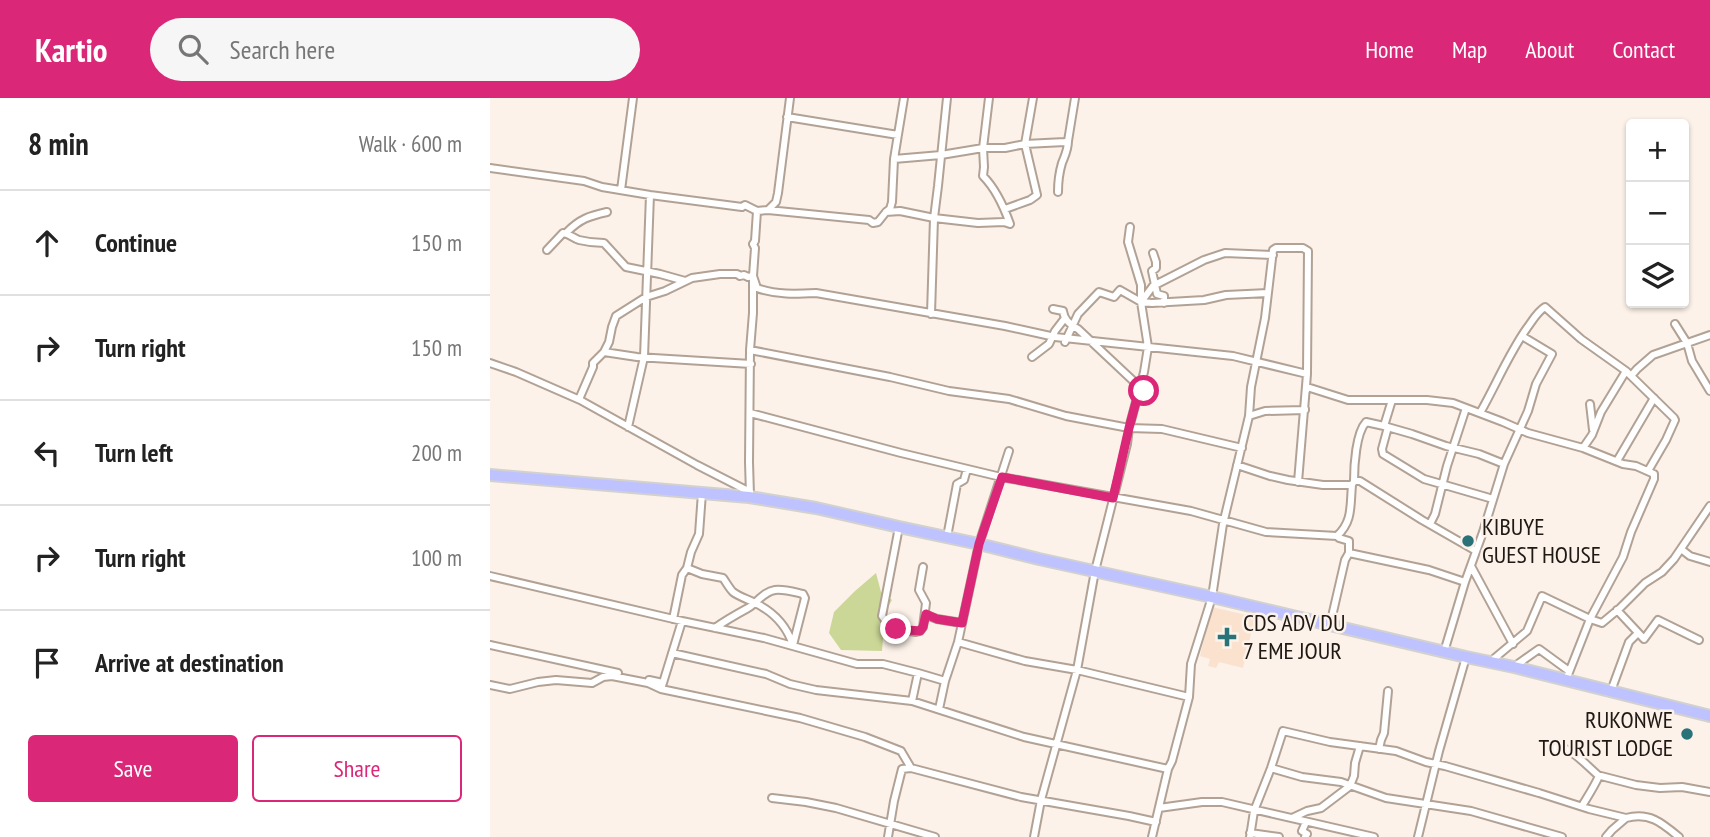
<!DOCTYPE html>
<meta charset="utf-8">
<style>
body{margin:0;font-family:"PT Sans Narrow",sans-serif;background:#f6f6f6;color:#222}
.controls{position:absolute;right:21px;top:21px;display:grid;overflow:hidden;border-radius:7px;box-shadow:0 2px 5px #0004}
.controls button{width:63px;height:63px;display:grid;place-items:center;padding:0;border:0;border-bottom:2px solid #e0e0e0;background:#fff;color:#222;font:35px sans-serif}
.stop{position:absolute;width:21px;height:21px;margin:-16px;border:5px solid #db2777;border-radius:50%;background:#fff}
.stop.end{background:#db2777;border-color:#fff;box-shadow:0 2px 7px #0008}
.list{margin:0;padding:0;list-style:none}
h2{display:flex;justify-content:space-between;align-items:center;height:91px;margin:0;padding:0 28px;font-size:30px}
h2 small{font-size:23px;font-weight:400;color:#767676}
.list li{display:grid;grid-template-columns:46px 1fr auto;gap:21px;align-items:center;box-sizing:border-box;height:105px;padding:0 28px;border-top:2px solid #e0e0e0}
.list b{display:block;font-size:26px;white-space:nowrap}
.list em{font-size:23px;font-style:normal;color:#767676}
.actions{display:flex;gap:14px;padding:21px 28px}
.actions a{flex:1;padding:16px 0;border:2px solid #db2777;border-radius:7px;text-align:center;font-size:24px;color:#db2777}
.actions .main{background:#db2777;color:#fff}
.icon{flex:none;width:38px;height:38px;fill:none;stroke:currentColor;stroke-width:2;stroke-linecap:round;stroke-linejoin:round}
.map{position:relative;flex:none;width:1220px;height:739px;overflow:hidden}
header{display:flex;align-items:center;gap:42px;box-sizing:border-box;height:98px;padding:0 35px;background:#db2777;color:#fff}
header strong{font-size:33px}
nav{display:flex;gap:38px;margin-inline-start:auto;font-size:24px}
.search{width:490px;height:63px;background:#f6f6f6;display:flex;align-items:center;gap:18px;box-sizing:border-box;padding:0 24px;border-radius:38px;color:#767676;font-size:26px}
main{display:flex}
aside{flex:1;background:#fff}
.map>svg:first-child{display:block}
.built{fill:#fae2cf}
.green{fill:#cbd797}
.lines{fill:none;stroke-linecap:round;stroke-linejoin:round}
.minor-casing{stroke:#b2a295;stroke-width:10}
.trunk-casing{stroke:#d2d1d0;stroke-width:14}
.minor{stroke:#fff;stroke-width:6}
.trunk{stroke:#bec2ff;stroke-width:10}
.route{stroke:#db2777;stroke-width:9}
.poi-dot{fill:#287278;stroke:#fcf2e9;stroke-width:2.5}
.labels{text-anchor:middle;stroke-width:5;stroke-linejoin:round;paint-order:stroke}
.poi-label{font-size:24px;fill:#1f1914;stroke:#fcf2e9;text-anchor:start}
</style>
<header>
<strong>Kartio</strong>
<div class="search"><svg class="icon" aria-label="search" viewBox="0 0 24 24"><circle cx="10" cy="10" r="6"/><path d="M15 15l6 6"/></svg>Search here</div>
<nav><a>Home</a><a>Map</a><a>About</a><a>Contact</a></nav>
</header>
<main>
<aside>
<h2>8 min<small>Walk · 600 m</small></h2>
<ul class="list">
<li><svg class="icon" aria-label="ahead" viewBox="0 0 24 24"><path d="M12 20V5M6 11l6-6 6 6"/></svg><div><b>Continue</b></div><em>150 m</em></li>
<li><svg class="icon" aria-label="right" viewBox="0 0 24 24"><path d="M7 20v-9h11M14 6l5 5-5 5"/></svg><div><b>Turn right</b></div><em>150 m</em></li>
<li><svg class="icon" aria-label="left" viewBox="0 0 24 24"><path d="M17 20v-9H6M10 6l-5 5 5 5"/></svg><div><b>Turn left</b></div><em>200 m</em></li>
<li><svg class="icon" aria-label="right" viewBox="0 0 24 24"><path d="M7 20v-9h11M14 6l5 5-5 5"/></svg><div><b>Turn right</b></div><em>100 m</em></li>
<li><svg class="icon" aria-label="arrive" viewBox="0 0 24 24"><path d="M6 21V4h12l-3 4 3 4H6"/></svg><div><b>Arrive at destination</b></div></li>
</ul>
<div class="actions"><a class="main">Save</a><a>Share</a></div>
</aside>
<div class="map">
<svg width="1220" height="739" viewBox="0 0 1220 739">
<rect width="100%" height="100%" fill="#fcf2e9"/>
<path class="built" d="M722 509 765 519 753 570 729 564 726 570 718 568 720 561 710 558Z"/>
<path class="green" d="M386 475 391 494 402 502 395 514 397 522 390 526 397 531 393 540 392 553 351 552 339 535 344 514 365 493Z"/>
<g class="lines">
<g class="minor-casing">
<path id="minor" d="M297 19 408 37
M404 61 451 57 493 50H515L535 46 575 44 578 43 585 0
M0 70 94 83 112 89 160 97 252 109 255 107 267 113 278 112 379 122 383 125 388 124 396 114 410 113 444 120 488 125 514 124 520 126C514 109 506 91 493 78L494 69 493 50 499 0
M131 92 143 0
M568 94C568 84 569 75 572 65 575 57 578 52 578 43
M515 111 540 102 547 97 535 46 543 0
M278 112 286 104 288 95 300 0
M396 114 400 111 402 104 404 61 414 0
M77 134C90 121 99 118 117 114
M57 152 73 135C80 136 83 140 89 142 97 144 106 145 114 145L136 169 170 176 195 183
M663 155 666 164V170L662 173 667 196 674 198V205
M651 204 663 188 714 162 735 155 783 157
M563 211 573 213C574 222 580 227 588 231L654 293
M441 216 444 120 448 88 457 0
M1185 226 1197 245 1202 263 1220 293
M575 244 588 216 609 194 624 199 630 192 651 204 662 205 714 202 736 197 778 195
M260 252 400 279 459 293 519 301 576 318 639 330 672 331 752 350
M114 254 147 259 261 266
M542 259 559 246 565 233 575 220
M0 265 26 274 90 302 207 367 260 394
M1141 278 1147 271 1163 257 1220 237
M816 293 817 289 858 302H937L963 305 1013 324 1038 335 1093 350 1133 366 1146 368 1164 376V381L1141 434 1133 459 1100 521 1112 525 1130 510 1155 485 1172 474 1184 461 1220 408
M90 302V299L103 269V265L114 254 119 244 122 229 126 218 156 199 175 193 202 180 230 176H247L250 178 254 177 258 179 263 178 267 190C286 197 306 196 326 195L515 228 565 239 743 258 817 276 808 384
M1100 306 1103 332
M260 315 411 355 511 379 701 413 776 434 847 438
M990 315C1006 287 1018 257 1037 230 1043 222 1047 214 1055 209L1091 241 1136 273 1184 320 1185 322 1176 342 1158 373
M759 318 775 313 815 312V311
M894 328 922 336 956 348 989 356 1014 366
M138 329 154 259 160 97
M898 329 892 351 893 356 934 381 1003 401
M1093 350 1102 337 1111 314 1136 273
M1127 363 1164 300
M747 367 780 378 798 382 833 387H862L864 383H870L932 422 986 453
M864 383C864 367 866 335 876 324L894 328 902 302
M212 395 209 436 201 454 197 470 212 476 233 480C236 484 239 490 243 494 248 498 257 501 263 504 283 513 296 526 303 547L315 500 313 496C304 494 294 491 285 492 273 494 268 504 258 510 247 516 236 522 225 530
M260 397 259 364 260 252 263 215V178L265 150 263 146 265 143 267 113
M940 426 945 416 957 368 976 310
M409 429 392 518 397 525 406 531 426 534 430 533 433 529 436 505 429 492 433 469
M457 439 467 386 474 382 477 371
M1191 451 1200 458 1220 464
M859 455 939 472 975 484
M981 468 1023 546
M0 478 192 523 274 540 367 566H393L428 575 422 603
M1127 512 1154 541 1168 522 1209 542
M436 517 447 521 472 525
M183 521 192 477 197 470
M840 527 855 462 859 455V443L849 440 847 438C863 423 860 408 862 387
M468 544 535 563 587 572 699 599
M0 547 128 575
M954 554 975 484 993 434 1014 366 1038 313 1046 286 1062 256 1032 238
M182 555 276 576 300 586 326 592 422 603 534 639 678 671
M1000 564 1037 533 1052 498 1100 521 1076 582
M1025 568 1049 551 1079 573
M428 575 455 583
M159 582 173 585
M0 587 20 591 48 584 66 582 102 585 113 579 122 578 158 585 171 591 310 620 375 639 411 653 421 670 531 699 639 718 666 724
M172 588 192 523
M1121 593 1139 544 1148 535
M449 611 455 583 468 544 489 446 519 353
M889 651 891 642 894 635 898 593
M1064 652 1067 648C1084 652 1096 667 1109 678
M781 670 812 679 851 684 896 700 981 713 1072 739
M282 700 316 704 346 710 445 739
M1092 708C1098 698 1104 689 1109 678H1111L1146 687 1170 690 1192 689 1220 694
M669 710 712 704H732L884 739
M802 720 817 713 831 710 860 688 864 678 865 665 870 648
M1136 720C1159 714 1171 724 1189 739
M760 735 789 739
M398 739 404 703 412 671 421 670
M544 739 551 702 587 572 605 473 637 346 639 330 654 274 658 249 651 204V187L638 144 640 129
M662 739 678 671 682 663 699 599 701 566 722 499 733 426 759 318 761 289 775 220 783 152 786 150H813L818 153 817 276
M760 739 764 713 781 670 793 633 840 644 906 653 936 664 955 668 1049 695 1099 711 1136 720 1122 732 1116 739
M815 739 817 736 812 733 816 724
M928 739 949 653 976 559"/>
</g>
<g class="trunk-casing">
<path id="trunk" d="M0 377 259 399 326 410 409 429 489 446 549 461 722 499 976 559 1024 569 1220 618"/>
</g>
<use href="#minor" class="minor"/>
<use href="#trunk" class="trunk"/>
</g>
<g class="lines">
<path class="route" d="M406 531 430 533 433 529 436 516 447 521 472 525 489 446 512 379 623 400 639 330 650 289 654 293"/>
</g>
<g class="poi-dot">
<circle cx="978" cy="443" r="7"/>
<path d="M733.5 528.5h7v7h7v7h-7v7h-7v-7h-7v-7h7z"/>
<circle cx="1197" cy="636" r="7"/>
</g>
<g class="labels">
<g class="poi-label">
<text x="992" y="437">KIBUYE<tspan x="992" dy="28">GUEST HOUSE</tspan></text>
<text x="753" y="533">CDS ADV DU<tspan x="753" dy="28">7 EME JOUR</tspan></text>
<text x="1183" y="630" text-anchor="end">RUKONWE<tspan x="1183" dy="28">TOURIST LODGE</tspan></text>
</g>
</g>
</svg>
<div class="controls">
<button>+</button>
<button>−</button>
<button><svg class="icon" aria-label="layers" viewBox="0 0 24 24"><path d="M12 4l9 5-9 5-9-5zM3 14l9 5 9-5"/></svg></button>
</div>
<div class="stop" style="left:654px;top:293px"></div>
<div class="stop end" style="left:406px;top:531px"></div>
</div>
</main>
